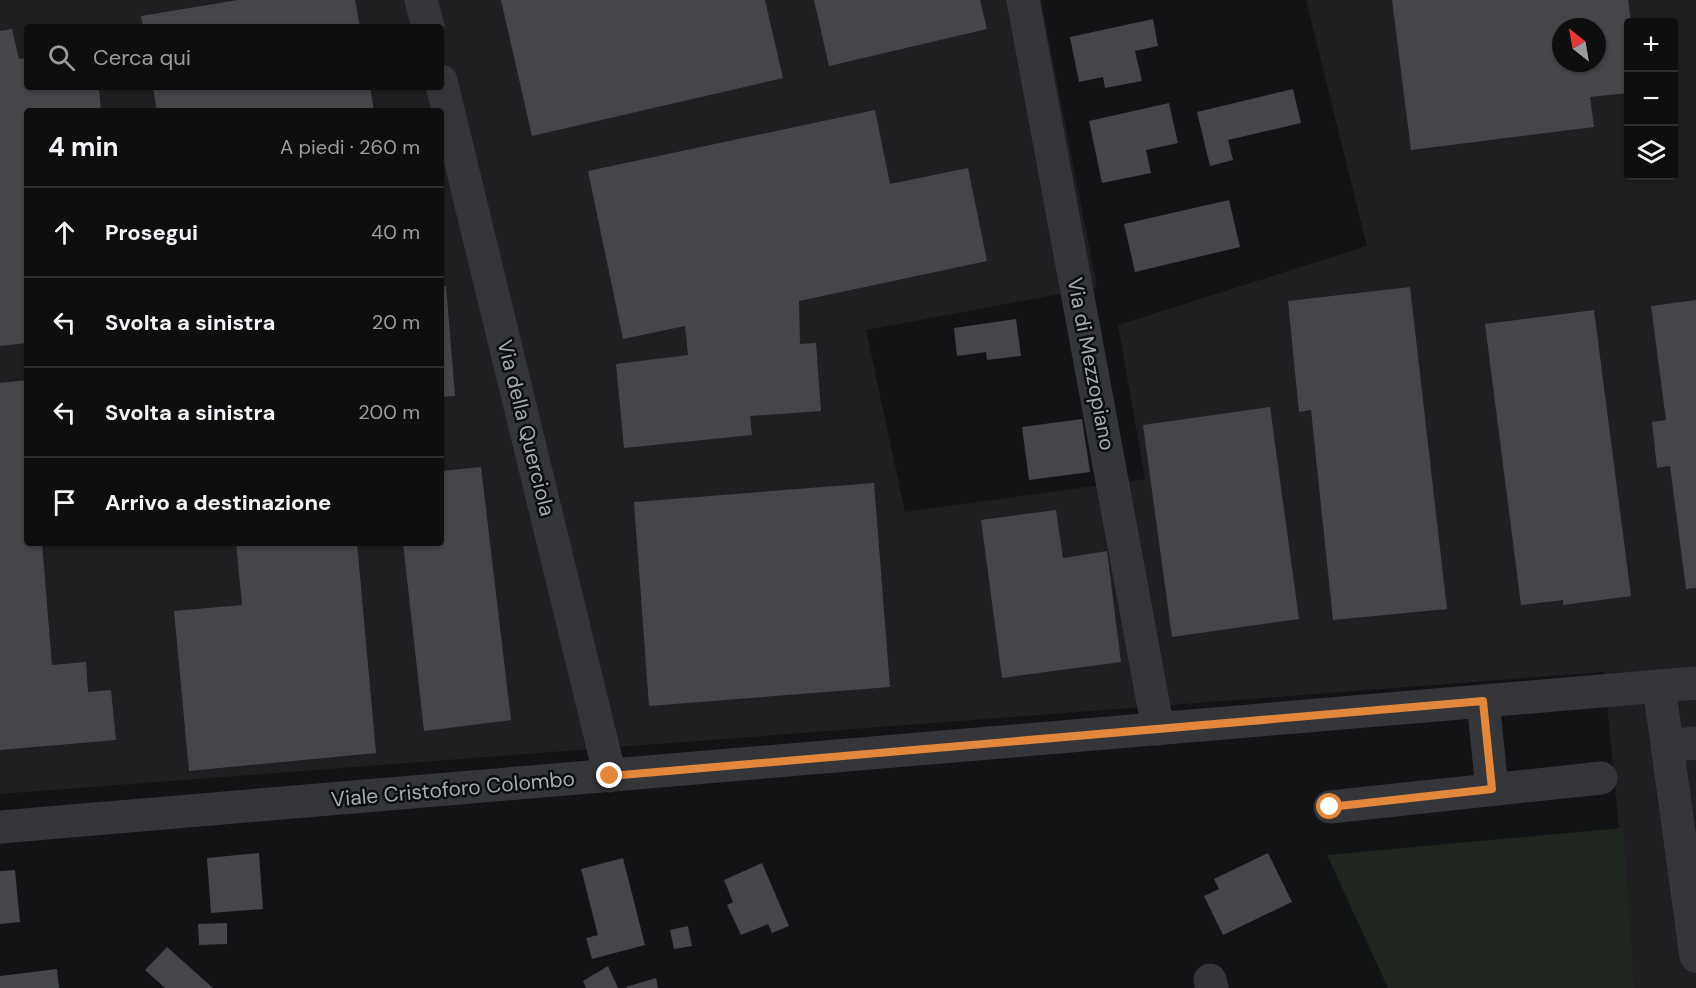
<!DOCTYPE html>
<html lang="it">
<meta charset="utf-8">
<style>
body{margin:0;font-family:"DM Sans",sans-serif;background:#1c1c1d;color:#f1f3f6}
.controls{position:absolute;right:18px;top:18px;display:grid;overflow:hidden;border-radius:6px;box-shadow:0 2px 4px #0004}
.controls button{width:54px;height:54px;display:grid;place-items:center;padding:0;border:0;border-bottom:2px solid #2e2e2f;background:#0e0e0f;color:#f1f3f6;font:30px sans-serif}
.compass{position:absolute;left:1552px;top:18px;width:54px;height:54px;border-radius:50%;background:#0e0e0f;box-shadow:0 2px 4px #0004;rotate:329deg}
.stop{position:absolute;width:18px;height:18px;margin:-14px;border:4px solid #e3873c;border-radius:50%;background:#fff}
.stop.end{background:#e3873c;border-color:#fff;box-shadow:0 2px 6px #0008}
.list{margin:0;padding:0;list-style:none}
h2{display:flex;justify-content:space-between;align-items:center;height:78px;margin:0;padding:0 24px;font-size:26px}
h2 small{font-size:20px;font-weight:400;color:#9b9c9e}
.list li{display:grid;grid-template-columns:39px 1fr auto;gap:18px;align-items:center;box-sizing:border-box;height:90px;padding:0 24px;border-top:2px solid #2e2e2f}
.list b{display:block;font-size:22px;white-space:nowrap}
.list em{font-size:20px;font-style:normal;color:#9b9c9e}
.icon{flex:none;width:33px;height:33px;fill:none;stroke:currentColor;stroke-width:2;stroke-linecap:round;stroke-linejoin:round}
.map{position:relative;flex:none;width:1696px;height:988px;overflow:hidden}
.search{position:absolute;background:#0e0e0f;box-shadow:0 2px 4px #0004;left:24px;top:24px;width:420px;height:66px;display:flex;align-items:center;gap:15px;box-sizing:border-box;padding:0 21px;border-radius:6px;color:#9b9c9e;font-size:22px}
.panel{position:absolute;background:#0e0e0f;box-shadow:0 2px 4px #0004;left:24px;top:108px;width:420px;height:438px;border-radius:6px}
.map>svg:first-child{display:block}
.built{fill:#1f1f21;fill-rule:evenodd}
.green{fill:#1f261f}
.building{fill:#444649;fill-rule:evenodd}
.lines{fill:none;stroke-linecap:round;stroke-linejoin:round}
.minor{stroke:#343639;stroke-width:33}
.route{stroke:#e3873c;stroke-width:8}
.labels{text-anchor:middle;stroke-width:5;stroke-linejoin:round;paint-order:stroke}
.street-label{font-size:21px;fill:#a5acb3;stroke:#0d0e0f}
</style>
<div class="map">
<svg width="1696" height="988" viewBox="0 0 1696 988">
<rect width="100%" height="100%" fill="#121314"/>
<path class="built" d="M0 0H1041L1097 287 866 330 905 512 1145 479 1118 325 1367 246 1306 0H1696V988H1634L1604 672 0 794ZM1628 22H1674V176H1628ZM27 27H441V87H27ZM1561 27H1597V63H1561ZM27 111H441V543H27Z"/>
<path class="green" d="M1623 828 1634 988H1388L1327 855Z"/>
<path class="building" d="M238 0H355L360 27H143L141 16Z
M501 0H765L783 78 532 136Z
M814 0H980L987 29 829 66Z
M1392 0H1628L1631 22H1628V93L1590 97 1594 127 1411 150ZM1561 27H1597V63H1561Z
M1153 19 1158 46 1135 51 1142 81 1105 88 1103 77 1079 82 1070 37Z
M12 29 19 59 27 58V87H99L101 111H27V343L0 346V31Z
M153 87H370L374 111H157Z
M1293 89 1301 123 1228 140 1233 160 1210 166 1197 112Z
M1169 103 1178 143 1146 150 1151 173 1102 183 1089 121Z
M875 110 890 184 968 168 987 261 799 301 800 344 816 343 821 411 750 416 752 435 624 448 616 364 688 355 685 326 623 339 588 171Z
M1229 200 1240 247 1135 272 1124 224Z
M446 286 455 396 441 397V287Z
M1410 287 1447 609 1333 620 1311 410 1299 412 1288 301Z
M1696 300V588L1686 589 1670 466 1657 468 1652 422 1666 420 1651 306Z
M1594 310 1631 596 1563 605V600L1521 605 1485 324Z
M1016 319 1021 356 987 360 986 352 957 356 954 328Z
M27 380V543H42L52 665 86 662 88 692 111 690 116 740 0 750V383Z
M1270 407 1299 619 1172 637 1143 425Z
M1082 419 1090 472 1029 480 1022 427Z
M481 467 511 720 424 731 403 543H441V471Z
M874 483 890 687 649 706 634 502Z
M1056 510 1063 558 1107 551 1121 662 1002 678 981 520Z
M236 543H357L376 753 189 771 174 611 242 605Z
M259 853 263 909 211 913 207 858Z
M1268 853 1292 902 1223 935 1204 896 1219 889 1214 879Z
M623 858 645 945 592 959 586 938 598 935 581 869Z
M762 863 789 926 772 933 768 924 741 935 727 905 733 902 724 880Z
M15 870 20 922 0 924V871Z
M227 923V944L199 945 198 924Z
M688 926 692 946 674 949 670 930Z
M167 947 213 988H165L145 970Z
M608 966 618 988H586L583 981Z
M57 969 59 988H0V976Z
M656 978 658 988H627L626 987Z"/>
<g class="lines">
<path class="minor" d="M421 0 428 27
M1023 0 1158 729
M441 81 610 776
M1659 686 1696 956
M1483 701 1492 789
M1668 746 1696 743
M1330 807 1601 778
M0 827 1696 683
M1210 980 1212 988"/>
</g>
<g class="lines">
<path class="route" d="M610 776 1483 701 1492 789 1330 807"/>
</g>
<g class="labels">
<g class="street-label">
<text transform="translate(1091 364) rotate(79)" y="7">Via di Mezzopiano</text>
<text transform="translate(526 428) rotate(76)" y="7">Via della Querciola</text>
<text transform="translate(453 789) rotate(-5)" y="7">Viale Cristoforo Colombo</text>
</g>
</g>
</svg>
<div class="controls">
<button>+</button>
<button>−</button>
<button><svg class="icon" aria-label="layers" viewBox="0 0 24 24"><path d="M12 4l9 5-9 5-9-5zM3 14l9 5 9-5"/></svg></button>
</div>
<svg class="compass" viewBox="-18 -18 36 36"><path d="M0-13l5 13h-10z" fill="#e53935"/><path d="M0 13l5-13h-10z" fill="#9b9c9e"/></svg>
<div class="stop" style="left:1330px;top:807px"></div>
<div class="stop end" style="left:610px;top:776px"></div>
<div class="search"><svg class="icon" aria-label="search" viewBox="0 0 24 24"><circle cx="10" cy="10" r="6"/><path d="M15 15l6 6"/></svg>Cerca qui</div>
<section class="panel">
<h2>4 min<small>A piedi · 260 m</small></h2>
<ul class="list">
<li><svg class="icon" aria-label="ahead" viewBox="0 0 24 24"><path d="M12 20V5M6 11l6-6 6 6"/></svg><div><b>Prosegui</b></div><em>40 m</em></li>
<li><svg class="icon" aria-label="left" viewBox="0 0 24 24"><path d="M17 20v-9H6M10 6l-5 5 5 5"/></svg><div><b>Svolta a sinistra</b></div><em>20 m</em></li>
<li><svg class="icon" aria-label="left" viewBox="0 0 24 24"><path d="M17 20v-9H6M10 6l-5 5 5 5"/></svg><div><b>Svolta a sinistra</b></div><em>200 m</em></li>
<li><svg class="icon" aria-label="arrive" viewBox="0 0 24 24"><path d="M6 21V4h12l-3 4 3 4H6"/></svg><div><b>Arrivo a destinazione</b></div></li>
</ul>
</section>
</div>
